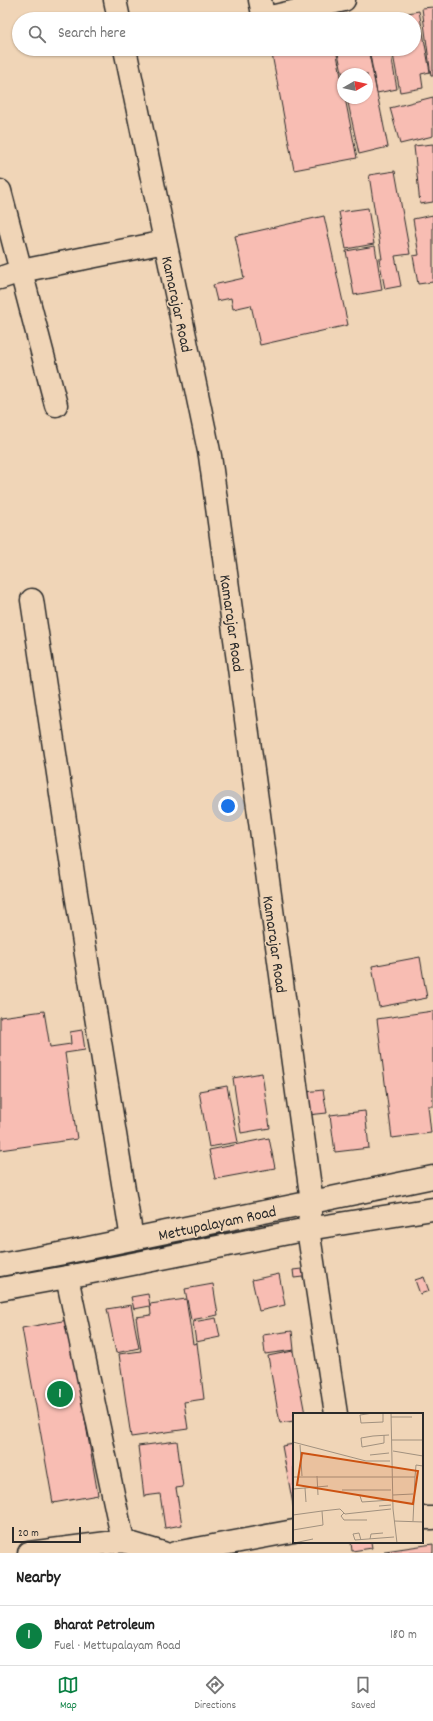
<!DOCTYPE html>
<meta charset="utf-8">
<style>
body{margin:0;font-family:Dekko,sans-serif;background:#f2f2f2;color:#222}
.compass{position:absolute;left:337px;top:68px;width:36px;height:36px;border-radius:50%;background:#fff;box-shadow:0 1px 3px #0004;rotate:81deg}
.scale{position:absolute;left:12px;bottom:10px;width:69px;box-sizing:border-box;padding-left:4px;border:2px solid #2b2b2b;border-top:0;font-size:11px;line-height:14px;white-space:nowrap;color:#2b2b2b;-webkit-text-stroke:3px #f0d5b7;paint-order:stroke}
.you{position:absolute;left:228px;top:806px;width:14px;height:14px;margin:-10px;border:3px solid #fff;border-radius:50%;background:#1a73e8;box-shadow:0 0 0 6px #1a73e833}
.badge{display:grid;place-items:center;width:26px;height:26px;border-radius:50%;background:#0b8043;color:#fff;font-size:13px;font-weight:700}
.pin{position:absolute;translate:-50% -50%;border:2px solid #fff;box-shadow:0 1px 4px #0006}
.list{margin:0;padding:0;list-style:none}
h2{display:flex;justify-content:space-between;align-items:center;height:52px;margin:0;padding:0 16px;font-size:17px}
h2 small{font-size:13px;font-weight:400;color:#767676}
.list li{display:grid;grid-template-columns:26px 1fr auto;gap:12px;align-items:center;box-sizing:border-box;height:60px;padding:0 16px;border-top:1px solid #e0e0e0}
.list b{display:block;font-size:15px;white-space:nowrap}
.list p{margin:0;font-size:13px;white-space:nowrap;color:#767676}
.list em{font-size:13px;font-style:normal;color:#767676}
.icon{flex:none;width:22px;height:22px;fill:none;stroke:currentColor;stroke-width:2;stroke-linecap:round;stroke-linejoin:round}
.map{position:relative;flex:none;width:433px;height:1553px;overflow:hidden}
.search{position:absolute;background:#fff;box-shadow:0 1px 3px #0004;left:12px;right:12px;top:12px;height:44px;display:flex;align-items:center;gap:10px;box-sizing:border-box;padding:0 14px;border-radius:22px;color:#767676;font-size:15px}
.sheet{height:112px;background:#fff}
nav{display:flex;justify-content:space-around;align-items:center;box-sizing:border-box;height:56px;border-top:1px solid #e0e0e0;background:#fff;font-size:11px;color:#767676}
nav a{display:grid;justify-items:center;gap:2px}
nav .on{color:#0b8043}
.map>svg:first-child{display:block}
.building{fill:#f8bdb3;stroke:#2b2b2b}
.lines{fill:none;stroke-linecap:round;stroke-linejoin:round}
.minor-casing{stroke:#2b2b2b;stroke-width:25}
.highway-casing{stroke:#2b2b2b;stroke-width:25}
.minor{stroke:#f0d5b7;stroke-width:22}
.highway{stroke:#f0d5b7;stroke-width:22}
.labels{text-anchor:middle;stroke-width:3;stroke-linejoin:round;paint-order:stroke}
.street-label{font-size:16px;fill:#2b2b2b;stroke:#f0d5b7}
.inset-road{fill:none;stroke:#a1917f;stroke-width:1}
.view{fill:#cc5211;fill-opacity:0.15;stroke:#cc5211;stroke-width:2}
.inset-edge{fill:none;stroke:#2b2b2b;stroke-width:2}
</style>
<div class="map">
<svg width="433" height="1553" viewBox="0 0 433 1553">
<rect width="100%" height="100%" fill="#f0d5b7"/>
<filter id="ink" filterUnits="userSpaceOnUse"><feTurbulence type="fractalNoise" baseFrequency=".025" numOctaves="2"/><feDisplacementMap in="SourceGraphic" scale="8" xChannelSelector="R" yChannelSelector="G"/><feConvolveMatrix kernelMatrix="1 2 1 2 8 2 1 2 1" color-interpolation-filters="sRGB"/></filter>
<g filter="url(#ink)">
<path class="building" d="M433 7V76H431L422 8Z
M419 11 430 72 421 74 423 88 400 92 392 49H414V19H386V17Z
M271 49H336L343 87V98H345L357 158 294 170Z
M337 49H368L388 147 359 154 347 98H367V74H343V76Z
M369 49H390L397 89 377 93Z
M433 97V136L400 144 390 108Z
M433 144V202L420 204 414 146Z
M395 171 410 254 395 256 401 286 385 289 379 259H382L369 175Z
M368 208 374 244 346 249 339 212Z
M433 215V282L418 284 413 256 419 255 413 219Z
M324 216 348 325 260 345 251 305 233 309 231 298 217 301 213 285 244 278 235 236Z
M375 246 382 290 354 295 346 251Z
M420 957 427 998 379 1007 372 966Z
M44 1011 50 1047 71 1044 70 1032 82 1030 85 1050 65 1053 77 1139 0 1150V1017Z
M433 1011V1106H428L431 1133 392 1138 377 1019Z
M262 1073 270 1128 241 1133 233 1078Z
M227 1086 238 1142 209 1147 199 1091Z
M323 1090 327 1113 308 1115 305 1092Z
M365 1111 369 1148 335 1152 330 1115Z
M269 1138 275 1168 215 1179 209 1150Z
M310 1268 311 1276 294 1278 293 1270Z
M279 1274 285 1305 259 1311 252 1280Z
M424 1277 429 1291 420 1294 415 1280Z
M213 1284 218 1315 191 1320 185 1289Z
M148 1294 150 1306 134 1309 131 1297Z
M186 1299 193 1344 197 1343 204 1399 184 1402 188 1429 131 1437 119 1354 141 1351 136 1317 151 1315 150 1304Z
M131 1305 139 1348 116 1353 107 1309Z
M216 1318 220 1337 196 1342 193 1322Z
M68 1320 98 1495 53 1503 22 1328Z
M292 1331 294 1350 265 1354 263 1335Z
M293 1351 305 1414H294V1421L280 1423 268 1356Z
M177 1441 183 1487 176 1488 182 1525 165 1528 160 1494 144 1496 138 1446Z
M294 1444V1510L282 1446Z
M351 1542H371L372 1548 352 1551Z
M433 1544V1553H385V1551Z"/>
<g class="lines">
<g class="minor-casing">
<path id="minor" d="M115 0 119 19
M260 0 264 19
M262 19 344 0
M125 49 210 456 312 1202 308 1229 336 1414
M0 191 56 405
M0 278 21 271 165 242
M32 600 75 887 132 1239
M67 1277 123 1541
M422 1518H433
M29 1553 123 1541 163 1553
M175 1553 294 1531"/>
</g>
<g class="highway-casing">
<path id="highway" d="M0 1265 64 1253 433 1177
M0 1289 67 1277 308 1229 433 1209"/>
</g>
<use href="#minor" class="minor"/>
<use href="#highway" class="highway"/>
</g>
</g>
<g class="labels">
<g class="street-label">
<text transform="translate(178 304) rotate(78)" y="6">Kamarajar Road</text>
<text transform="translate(233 623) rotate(82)" y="6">Kamarajar Road</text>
<text transform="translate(276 944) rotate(82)" y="6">Kamarajar Road</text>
<text transform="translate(217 1222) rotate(-12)" y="6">Mettupalayam Road</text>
</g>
</g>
<g transform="translate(293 1413)">
<rect width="130" height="130" fill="#f0d5b7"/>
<path class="inset-road" d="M80 0 67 2 68 10 90 9V0M98 0 100 96 104 130M98 4H119M91 22V30L69 34 68 25 80 23 96 22M99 27H130M0 29 73 48H97M7 32 9 63M100 38 130 43M77 42 96 40M24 63 25 82M0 64H122L123 52 130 53M12 75 13 89M0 76 35 73M49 77H98M100 82 120 81M67 83 69 89 98 87M86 93 98 92M51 100 48 103 51 107H74M0 102 29 98M101 108 130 109M120 108 122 64M0 117 30 112 29 98 47 96 52 101 98 96M77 126 78 121 90 120M68 127 66 120 60 121 62 127 101 124M1 130 20 126"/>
<path class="view" d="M9 40 125 58 120 91 4 72Z"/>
<rect width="130" height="130" class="inset-edge"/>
</g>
</svg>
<svg class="compass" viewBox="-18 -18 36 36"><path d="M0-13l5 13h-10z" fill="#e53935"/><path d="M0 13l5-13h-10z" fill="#767676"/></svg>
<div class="scale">20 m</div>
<div class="you"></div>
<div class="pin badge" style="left:60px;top:1394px">1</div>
<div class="search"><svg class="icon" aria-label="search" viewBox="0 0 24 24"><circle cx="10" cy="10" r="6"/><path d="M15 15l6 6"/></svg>Search here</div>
</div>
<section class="sheet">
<h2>Nearby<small></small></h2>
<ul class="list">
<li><span class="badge">1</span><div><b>Bharat Petroleum</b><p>Fuel · Mettupalayam Road</p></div><em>180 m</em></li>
</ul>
</section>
<nav>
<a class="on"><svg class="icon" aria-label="map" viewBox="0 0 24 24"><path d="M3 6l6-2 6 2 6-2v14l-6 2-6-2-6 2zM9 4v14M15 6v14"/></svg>Map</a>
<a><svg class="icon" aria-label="directions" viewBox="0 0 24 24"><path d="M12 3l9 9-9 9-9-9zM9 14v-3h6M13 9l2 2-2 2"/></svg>Directions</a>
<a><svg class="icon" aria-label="saved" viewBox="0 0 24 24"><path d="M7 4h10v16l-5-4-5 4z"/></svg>Saved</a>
</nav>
